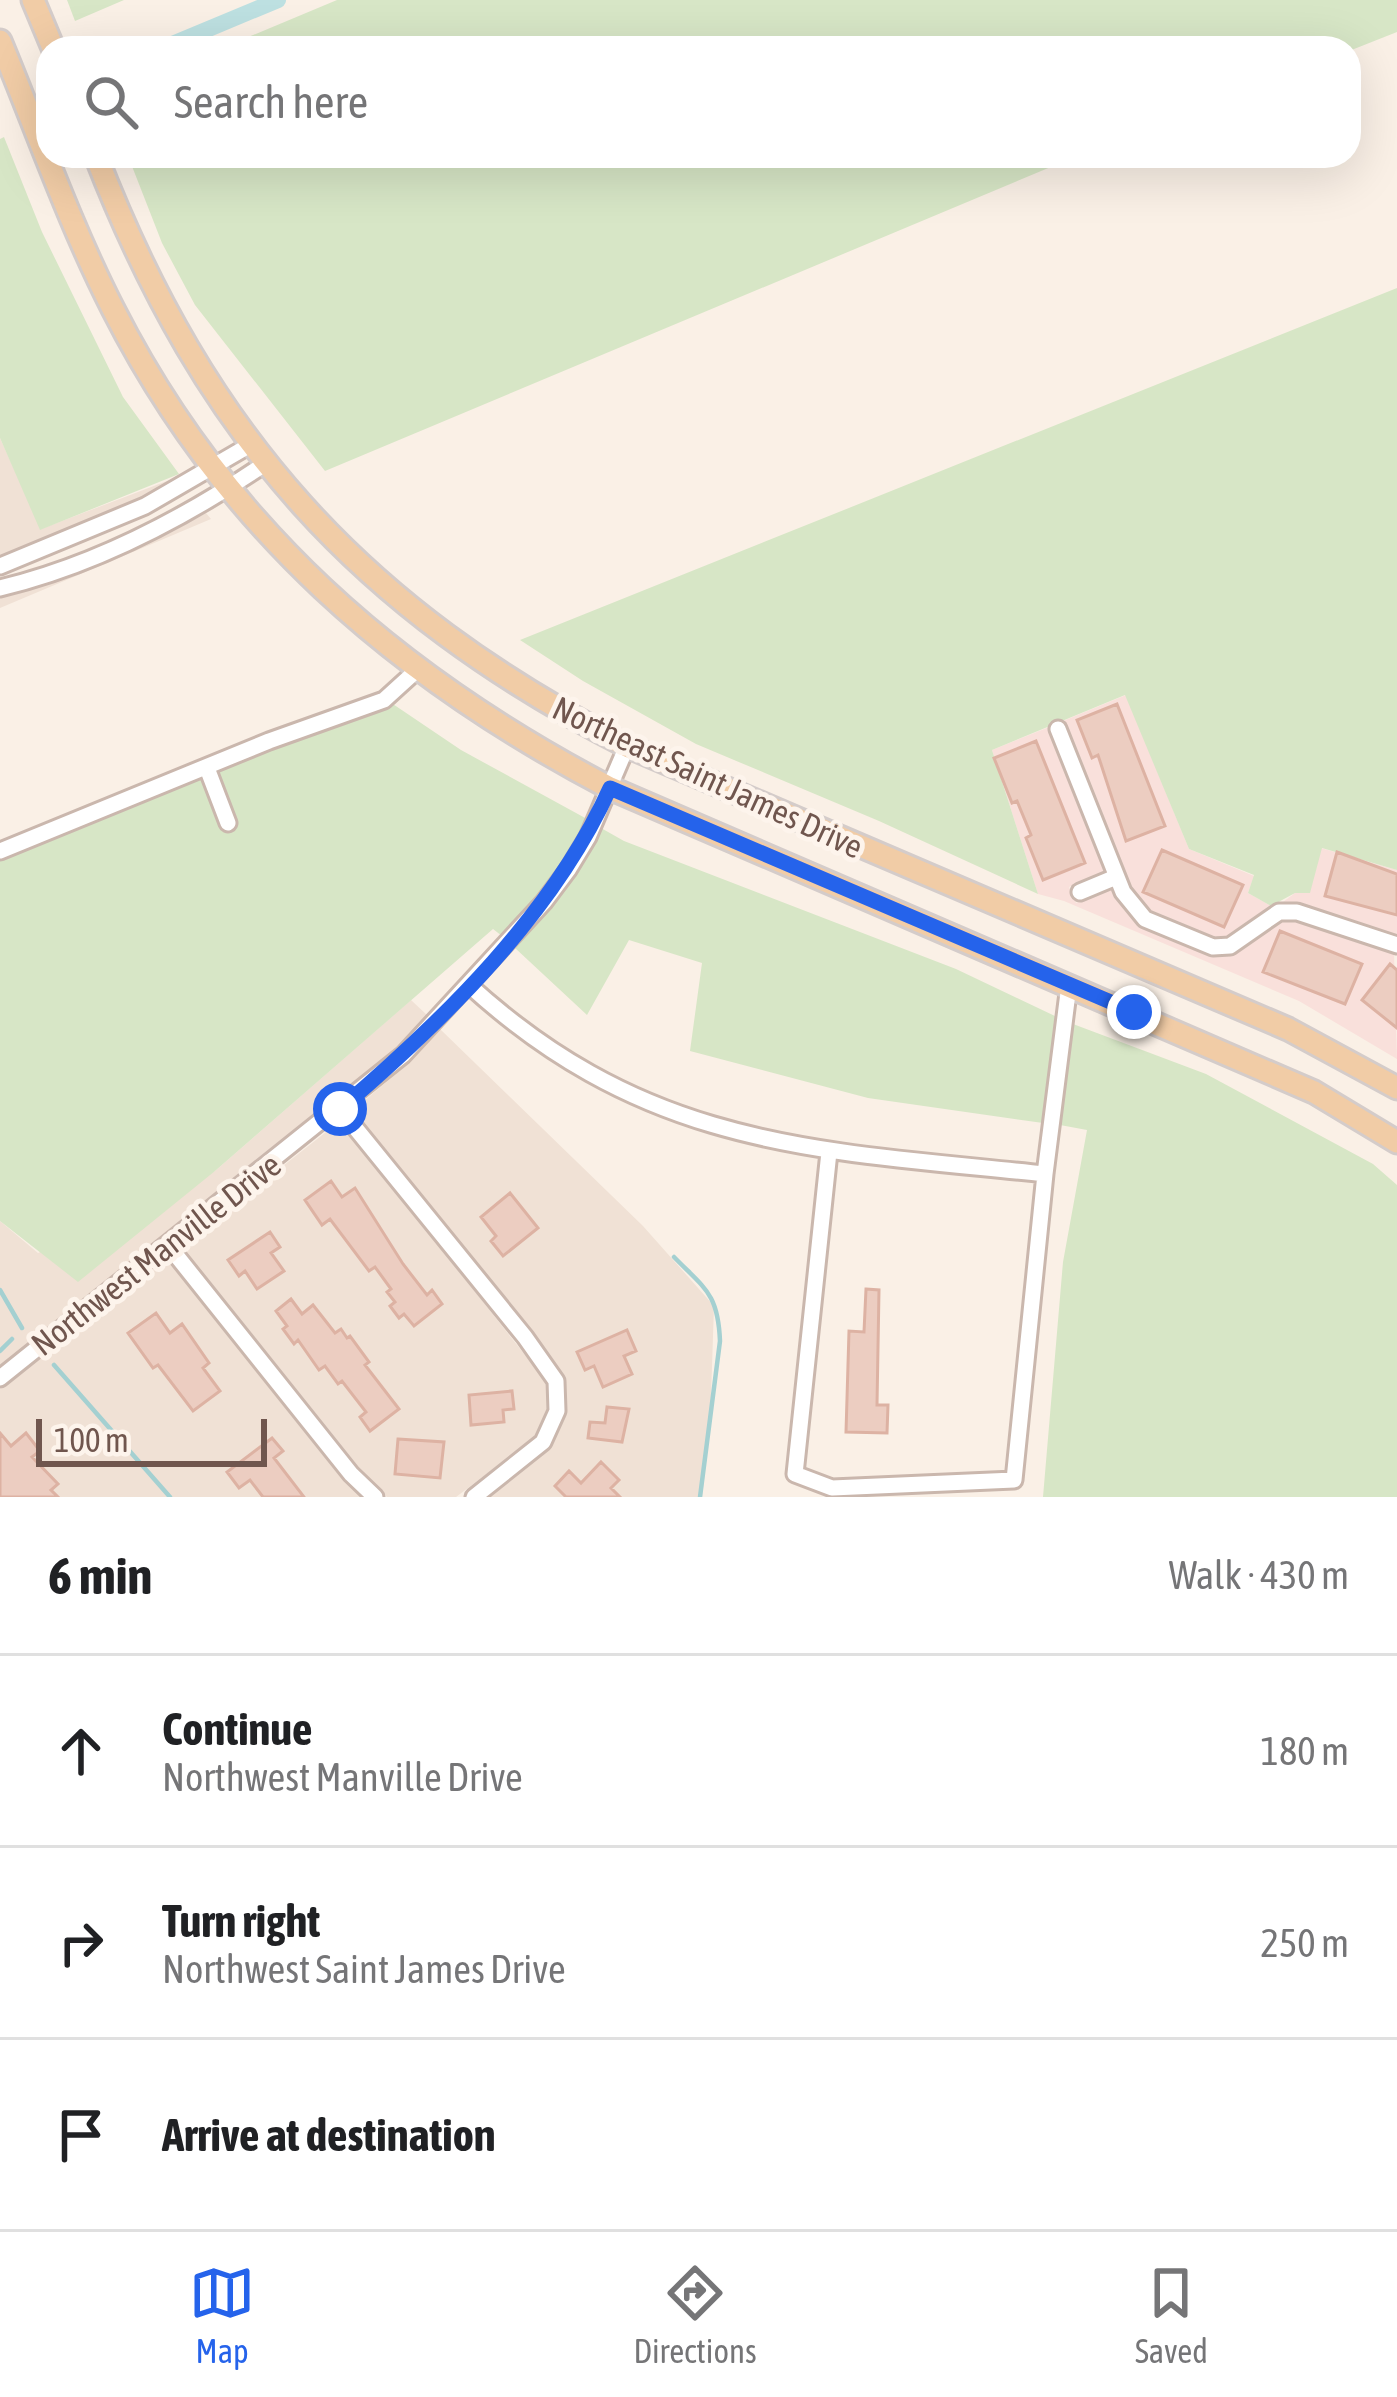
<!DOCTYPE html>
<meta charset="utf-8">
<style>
body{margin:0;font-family:"Asap Condensed",sans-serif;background:#f2f2f2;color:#202124}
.scale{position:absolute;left:36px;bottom:30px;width:231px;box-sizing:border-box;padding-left:12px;border:6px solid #70564e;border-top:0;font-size:33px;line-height:42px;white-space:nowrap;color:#70564e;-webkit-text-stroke:9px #fdf4ec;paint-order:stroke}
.stop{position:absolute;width:36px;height:36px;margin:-27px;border:9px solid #2563eb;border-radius:50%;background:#fff}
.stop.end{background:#2563eb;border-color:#fff;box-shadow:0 3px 12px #0008}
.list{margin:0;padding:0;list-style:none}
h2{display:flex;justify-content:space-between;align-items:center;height:156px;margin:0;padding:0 48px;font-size:51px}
h2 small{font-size:39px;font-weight:400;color:#757577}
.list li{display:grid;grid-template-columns:78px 1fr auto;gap:36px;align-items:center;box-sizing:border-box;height:192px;padding:0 48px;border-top:3px solid #e0e0e0}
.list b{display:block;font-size:45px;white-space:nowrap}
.list p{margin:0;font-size:39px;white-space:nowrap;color:#757577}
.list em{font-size:39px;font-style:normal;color:#757577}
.icon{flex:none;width:66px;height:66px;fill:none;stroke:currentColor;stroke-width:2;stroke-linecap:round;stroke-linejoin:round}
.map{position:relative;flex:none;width:1397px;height:1497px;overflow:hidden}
.search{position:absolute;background:#fff;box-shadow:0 12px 48px #0002;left:36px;right:36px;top:36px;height:132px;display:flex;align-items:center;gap:30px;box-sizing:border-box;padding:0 42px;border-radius:36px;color:#757577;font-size:45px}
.sheet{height:732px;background:#fff}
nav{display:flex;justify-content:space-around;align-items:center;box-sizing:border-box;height:168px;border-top:3px solid #e0e0e0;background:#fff;font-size:33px;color:#757577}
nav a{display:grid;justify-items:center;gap:6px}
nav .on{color:#2563eb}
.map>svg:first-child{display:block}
.residential{fill:#f0e1d5}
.commercial{fill:#f9e0db}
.green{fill:#d7e6c6}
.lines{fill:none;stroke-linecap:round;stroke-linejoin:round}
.stream{stroke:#a4d0d1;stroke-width:4.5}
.canal{stroke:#bde0e1;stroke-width:16}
.building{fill:#eccdc1;stroke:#ddb2a3;stroke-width:3}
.minor-casing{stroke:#cab7ad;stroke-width:21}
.major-casing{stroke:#d4ccca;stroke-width:27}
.minor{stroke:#fff;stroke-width:15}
.major{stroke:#f1cca6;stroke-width:21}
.route{stroke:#2563eb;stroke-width:15}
.labels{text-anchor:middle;stroke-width:10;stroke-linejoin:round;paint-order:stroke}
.street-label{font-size:33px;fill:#70564e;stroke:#fdf4ec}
</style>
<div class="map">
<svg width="1397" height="1497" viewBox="0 0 1397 1497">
<rect width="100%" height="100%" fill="#faf0e6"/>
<path class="residential" d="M0 438 41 529 180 476 141 498 0 556Z
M206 513 211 519 0 608V597L33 589 166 535Z
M411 1000 428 1016 397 1049 0 1366V1221L38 1253 215 1171Z
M440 1029 643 1226 714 1306 710 1427 702 1497H488L550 1446 565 1415 564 1381 530 1331 352 1111 409 1063Z
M340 1121 548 1384 549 1409 537 1436 456 1497H387L357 1468 180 1247Z
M168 1257 345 1480 363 1497H0V1389Z"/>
<path class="commercial" d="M1126 695 1189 849 1254 876 1248 893 1271 906 1227 938H1214L1149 911 1130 888 1063 721Z
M1049 727 1106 871 1069 887 1076 903 1112 888 1124 910 1142 927 1211 956 1235 954 1282 920H1296L1394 953 1397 1059 1299 1001 1064 901 1038 894 992 750Z
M1321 848 1397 870V936L1299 903 1283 902 1295 893Z"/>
<path class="green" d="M67 0H124L75 21Z
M337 0H1397V32L1349 51 222 48Z
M4 137 42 232 123 397 179 474 40 530 0 438V139Z
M128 156H1077L325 471 195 305 162 243Z
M1397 288V870L1322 848 1310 893H1295L1271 906 1248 893 1254 875 1189 849 1125 695 992 750 1038 894 879 821 696 744 583 681 520 640Z
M381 696 461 750 587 819C566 864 535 899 502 936L493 929 215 1171 78 1282 0 1221V849Z
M601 828 624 841 956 969 1057 1017 1043 1123 868 1098 690 1051 702 963 629 940 587 1015 515 948 575 876Z
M1073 1024 1206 1074 1373 1164 1397 1185V1497H1043L1063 1262 1087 1130 1060 1125Z"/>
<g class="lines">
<path class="stream" d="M674 1257C705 1289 718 1293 720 1341L700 1497
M0 1290 22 1328
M0 1351 12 1339
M54 1365 170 1497"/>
<path class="canal" d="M163 48 278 0"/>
</g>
<path class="building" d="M1117 704 1165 826 1126 841 1098 755 1092 758 1077 720Z
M1036 741 1085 863 1043 880 1026 838 1031 835 1017 801 1012 803 994 758Z
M1162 850 1243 885 1224 927 1143 892Z
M1337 852 1397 874V915L1325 896Z
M1280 931 1362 964 1345 1004 1263 972Z
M1390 964 1397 970V1028L1362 1000Z
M331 1181 342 1197 355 1188 403 1264 427 1295 432 1290 442 1304 414 1326 404 1314 399 1318 390 1306 395 1302 387 1292 391 1289 375 1267 369 1271 330 1219 322 1225 305 1200Z
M510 1193 538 1228 503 1256 491 1241 496 1236 481 1217Z
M270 1232 280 1247 271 1253 284 1271 257 1289 245 1271 239 1276 228 1260Z
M866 1289 879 1290 877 1405H888L887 1433 846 1432 849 1331 864 1332Z
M291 1299 302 1314 313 1305 335 1333 341 1329 347 1338 350 1336 369 1362 365 1365 399 1409 370 1431 360 1417 366 1412 342 1381 338 1384 325 1366 319 1370 298 1340 294 1344 283 1329 287 1326 276 1311Z
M156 1313 170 1333 182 1324 209 1363 203 1368 220 1391 193 1411 158 1365 153 1368 128 1333Z
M627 1330 636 1351 624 1356 632 1374 603 1387 594 1366 585 1370 577 1352Z
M512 1391 514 1409 503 1410 504 1422 471 1425 469 1395Z
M607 1407 629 1409 622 1442 588 1438 590 1422 605 1423Z
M0 1433 11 1446 26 1433 40 1451 32 1457 58 1484 51 1490 58 1497H0Z
M272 1438 283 1451 274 1458 304 1497H263L250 1480 239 1488 227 1472Z
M398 1439 444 1442 440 1478 395 1474Z
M601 1462 619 1480 611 1488 620 1497H566L555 1486 569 1471 581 1483Z"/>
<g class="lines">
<g class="minor-casing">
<path id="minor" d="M0 566 145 506 250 445
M0 588C96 565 185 518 266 463
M1058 729 1123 892 1145 919 1213 947 1230 946 1279 912H1297L1397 945
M207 768 228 823
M0 851 269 741 384 700 417 670
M1080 892 1116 877
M469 985C649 1149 817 1150 1045 1174
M340 1109 525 1337 556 1381 557 1411 543 1442 474 1497
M829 1152 795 1474 832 1488 1014 1480 1045 1174 1069 985
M168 1245 351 1474 375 1497
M0 1378 403 1055 544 902 568 870 588 837 627 746"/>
</g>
<g class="major-casing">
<path id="major" d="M33 0 53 48
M0 41C37 130 69 223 113 309 224 528 396 676 610 788L1314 1092 1397 1142
M96 156C205 437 359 608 627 746L1288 1029 1397 1088"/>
</g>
<use href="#minor" class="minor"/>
<use href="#major" class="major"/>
</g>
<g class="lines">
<path class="route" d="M340 1109C444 1020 553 914 610 788L1134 1012"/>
</g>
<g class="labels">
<g class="street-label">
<text transform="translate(708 777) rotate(25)" y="12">Northeast Saint James Drive</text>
<text transform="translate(156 1254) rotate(-38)" y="12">Northwest Manville Drive</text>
</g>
</g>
</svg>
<div class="scale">100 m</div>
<div class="stop" style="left:340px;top:1109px"></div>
<div class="stop end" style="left:1134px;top:1012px"></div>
<div class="search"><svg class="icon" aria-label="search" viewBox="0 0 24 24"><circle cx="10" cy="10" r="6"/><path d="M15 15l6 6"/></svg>Search here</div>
</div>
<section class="sheet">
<h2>6 min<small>Walk · 430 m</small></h2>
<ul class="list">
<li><svg class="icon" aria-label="ahead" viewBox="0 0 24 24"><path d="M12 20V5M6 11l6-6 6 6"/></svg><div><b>Continue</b><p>Northwest Manville Drive</p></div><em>180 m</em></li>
<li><svg class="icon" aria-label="right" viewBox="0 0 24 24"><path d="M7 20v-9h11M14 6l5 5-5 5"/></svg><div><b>Turn right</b><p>Northwest Saint James Drive</p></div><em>250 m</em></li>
<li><svg class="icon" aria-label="arrive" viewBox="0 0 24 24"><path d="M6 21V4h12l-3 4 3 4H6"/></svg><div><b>Arrive at destination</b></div></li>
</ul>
</section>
<nav>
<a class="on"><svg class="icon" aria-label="map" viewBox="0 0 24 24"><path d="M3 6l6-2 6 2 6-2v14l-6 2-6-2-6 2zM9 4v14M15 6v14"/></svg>Map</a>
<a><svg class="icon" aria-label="directions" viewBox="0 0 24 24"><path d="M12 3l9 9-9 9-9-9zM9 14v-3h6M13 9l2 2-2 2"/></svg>Directions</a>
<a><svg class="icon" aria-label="saved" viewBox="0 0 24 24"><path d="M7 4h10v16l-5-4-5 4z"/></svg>Saved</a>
</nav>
